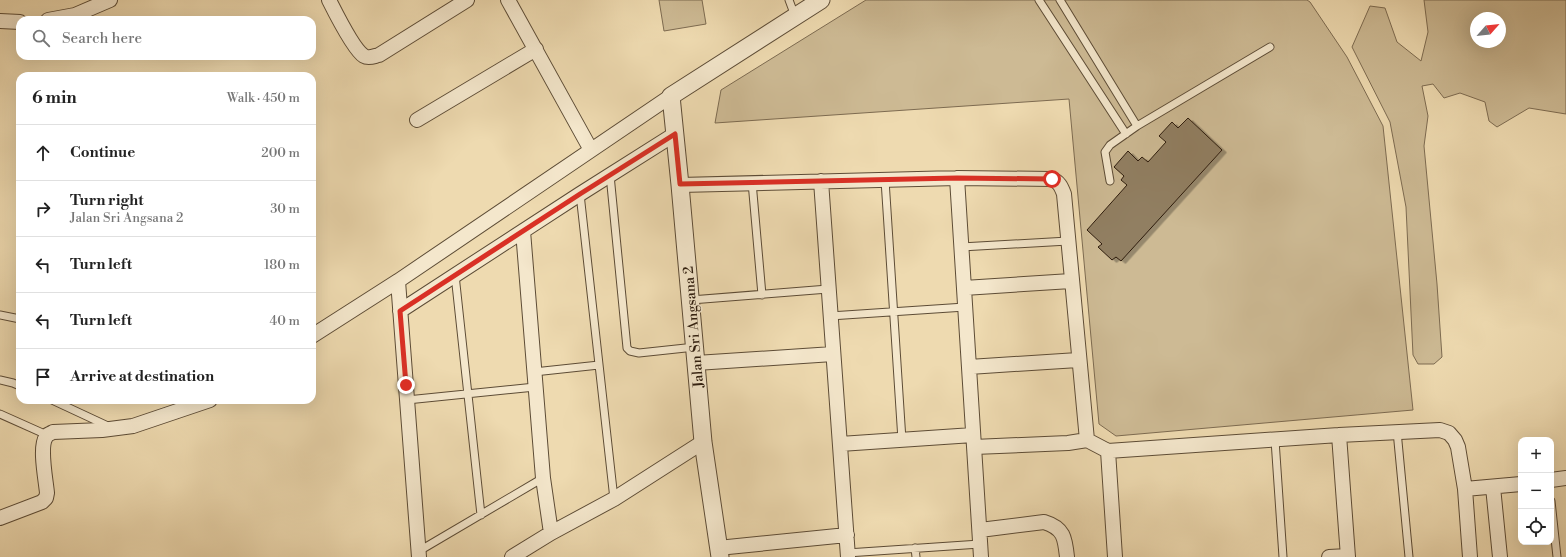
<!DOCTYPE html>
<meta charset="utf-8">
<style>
body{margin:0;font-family:"Libre Bodoni",serif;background:#f6f6f6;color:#222}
.controls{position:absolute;right:12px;bottom:12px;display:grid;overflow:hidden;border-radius:8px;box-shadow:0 4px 16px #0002}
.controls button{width:36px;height:36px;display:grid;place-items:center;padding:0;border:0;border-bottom:1px solid #e0e0e0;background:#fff;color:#222;font:20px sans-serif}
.compass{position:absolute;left:1470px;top:12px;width:36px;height:36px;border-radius:50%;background:#fff;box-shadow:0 4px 16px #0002;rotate:63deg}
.stop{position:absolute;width:12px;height:12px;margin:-9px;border:3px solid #d93025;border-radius:50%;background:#fff}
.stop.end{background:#d93025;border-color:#fff;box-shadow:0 1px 4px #0008}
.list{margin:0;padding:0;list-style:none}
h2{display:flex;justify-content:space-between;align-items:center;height:52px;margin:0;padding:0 16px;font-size:17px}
h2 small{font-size:13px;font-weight:400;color:#767676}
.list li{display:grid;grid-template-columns:26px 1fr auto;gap:12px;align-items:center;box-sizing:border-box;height:56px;padding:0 16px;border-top:1px solid #e0e0e0}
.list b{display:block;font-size:15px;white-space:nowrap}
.list p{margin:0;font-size:13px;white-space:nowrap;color:#767676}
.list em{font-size:13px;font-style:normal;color:#767676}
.icon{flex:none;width:22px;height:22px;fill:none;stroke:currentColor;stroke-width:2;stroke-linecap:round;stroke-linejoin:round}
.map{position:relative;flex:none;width:1566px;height:557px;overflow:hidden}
.search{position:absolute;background:#fff;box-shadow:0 4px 16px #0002;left:16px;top:16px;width:300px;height:44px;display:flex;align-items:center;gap:10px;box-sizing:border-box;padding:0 14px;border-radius:12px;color:#767676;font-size:15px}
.panel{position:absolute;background:#fff;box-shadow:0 4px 16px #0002;left:16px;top:72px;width:300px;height:332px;border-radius:12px}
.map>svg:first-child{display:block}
.green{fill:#cdba94;stroke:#7d6b51;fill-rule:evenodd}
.building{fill:#917f62;stroke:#2d1c0e;filter:url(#shadow)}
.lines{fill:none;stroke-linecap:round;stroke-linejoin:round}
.service-casing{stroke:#5d4c36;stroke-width:9}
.minor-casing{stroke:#5d4c36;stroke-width:16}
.tertiary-casing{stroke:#5d4c36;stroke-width:19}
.service{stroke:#f4e7cc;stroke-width:7}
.minor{stroke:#f4e7cc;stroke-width:14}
.tertiary{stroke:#f4e7cc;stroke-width:17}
.route{stroke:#d93025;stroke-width:5}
.labels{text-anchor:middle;stroke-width:3;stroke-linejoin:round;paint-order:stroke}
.street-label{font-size:14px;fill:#2d1c0e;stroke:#f4e7cc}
</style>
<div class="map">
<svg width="1566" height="557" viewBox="0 0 1566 557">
<defs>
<filter id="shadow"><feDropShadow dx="4.5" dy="2.5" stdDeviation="0" flood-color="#0004"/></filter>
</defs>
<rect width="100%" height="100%" fill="#eedab0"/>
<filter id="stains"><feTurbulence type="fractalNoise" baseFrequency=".005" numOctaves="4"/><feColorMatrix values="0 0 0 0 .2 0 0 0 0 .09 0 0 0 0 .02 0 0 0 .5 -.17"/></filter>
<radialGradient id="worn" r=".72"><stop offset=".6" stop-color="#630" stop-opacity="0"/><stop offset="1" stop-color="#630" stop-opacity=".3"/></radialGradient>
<path class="green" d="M659 0H702L706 24 664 31Z
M866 0H1307L1310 2 1347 57 1383 126 1413 410 1116 436 1099 424 1069 99 715 123 721 90Z
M1424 0H1566V114L1529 108 1497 127 1489 121 1485 102 1460 93 1444 98 1433 84 1422 86 1428 116 1424 146 1437 284 1442 357 1434 364H1418L1413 355 1406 207 1390 122 1352 47 1370 6 1385 8 1397 42 1421 61 1428 32ZM1476 18H1500V42H1476Z"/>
<path class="building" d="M1188 118 1222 150 1121 261 1116 257 1112 260 1098 247 1102 244 1087 230 1127 185 1121 180 1124 176 1114 167 1128 151 1138 161 1142 157 1148 162 1166 142 1159 136 1172 122 1178 128Z"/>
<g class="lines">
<g class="service-casing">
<path id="service" d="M789 0 795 16
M1039 0 1126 134
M1060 0 1137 126
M610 175 627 348 630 351 639 353 695 347
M885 180 902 440
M1110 181 1105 152 1110 145 1137 126 1270 47
M752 182 762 295
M580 194 614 499
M961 247 1068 241
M455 275 481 515
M691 300 828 289
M0 315 20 319
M830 316 965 307
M534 372 599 365
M0 380 13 383 20 386
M52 400 110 427
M407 400 535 387
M0 414 47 435
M1397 431 1409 557
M1275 440 1283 557
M1551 501 1557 557
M915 548 916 557
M419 551 543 478
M847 553 980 544"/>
</g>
<g class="minor-casing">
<path id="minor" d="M329 0C335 12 354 50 364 56 369 59 374 56 379 55L467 0
M508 0 591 150
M48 20 75 15 110 0
M0 21 20 22
M417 120 536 49
M957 178 981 557
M821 181 848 557
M680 185 957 178 1052 179C1059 182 1061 186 1064 194L1087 440 1108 451 1339 435 1440 430 1449 433 1455 440 1458 447 1465 489 1470 557
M523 231 543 478 551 533
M398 281 419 557
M964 288 1071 281
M400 311 580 194 675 134
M312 336 398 281 671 96
M696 363 833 354
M969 367 1078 360
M1339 435 1348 557
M840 444 973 435
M974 447 1068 443 1087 440
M1108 451 1115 557
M1551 480 1566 478
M1493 487 1500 557
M1465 489 1521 484
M0 518 42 502 46 498 47 493C46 481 39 447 46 437 47 434 50 434 53 432L102 430 133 426 210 400
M980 530 1044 522C1064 528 1065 538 1067 557
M718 548 847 535
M512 557 551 533 614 499 703 442
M1329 557 1348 556"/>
</g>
<g class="tertiary-casing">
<path id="tertiary" d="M720 557 703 442 680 185 671 96 821 0"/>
</g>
<use href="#service" class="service"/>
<use href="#minor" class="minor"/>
<use href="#tertiary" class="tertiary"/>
</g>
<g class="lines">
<path class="route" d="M406 385 400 311 580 194 675 134 680 184 957 178 1052 179"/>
</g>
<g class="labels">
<g class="street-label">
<text transform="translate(693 327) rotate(-95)" y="5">Jalan Sri Angsana 2</text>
</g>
</g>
<rect width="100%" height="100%" filter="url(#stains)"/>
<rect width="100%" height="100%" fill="url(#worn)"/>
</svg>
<div class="controls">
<button>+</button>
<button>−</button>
<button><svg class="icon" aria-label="locate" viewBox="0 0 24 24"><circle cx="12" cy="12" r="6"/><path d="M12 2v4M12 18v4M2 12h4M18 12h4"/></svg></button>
</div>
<svg class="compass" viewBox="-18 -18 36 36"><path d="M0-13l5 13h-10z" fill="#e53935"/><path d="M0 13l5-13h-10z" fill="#767676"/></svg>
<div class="stop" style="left:1052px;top:179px"></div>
<div class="stop end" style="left:406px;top:385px"></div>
<div class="search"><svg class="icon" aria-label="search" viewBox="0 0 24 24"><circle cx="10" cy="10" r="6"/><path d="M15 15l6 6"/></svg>Search here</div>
<section class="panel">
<h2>6 min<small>Walk · 450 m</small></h2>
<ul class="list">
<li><svg class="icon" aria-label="ahead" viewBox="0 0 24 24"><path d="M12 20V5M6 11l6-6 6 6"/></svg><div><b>Continue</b></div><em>200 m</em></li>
<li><svg class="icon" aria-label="right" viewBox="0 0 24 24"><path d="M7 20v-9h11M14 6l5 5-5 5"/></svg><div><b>Turn right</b><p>Jalan Sri Angsana 2</p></div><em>30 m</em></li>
<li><svg class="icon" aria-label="left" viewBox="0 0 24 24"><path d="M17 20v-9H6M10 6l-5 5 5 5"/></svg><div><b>Turn left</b></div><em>180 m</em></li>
<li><svg class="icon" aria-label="left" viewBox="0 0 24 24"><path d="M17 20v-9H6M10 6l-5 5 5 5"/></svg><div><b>Turn left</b></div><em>40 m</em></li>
<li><svg class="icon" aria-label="arrive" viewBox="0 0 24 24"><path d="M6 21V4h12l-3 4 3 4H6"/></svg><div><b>Arrive at destination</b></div></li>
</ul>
</section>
</div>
